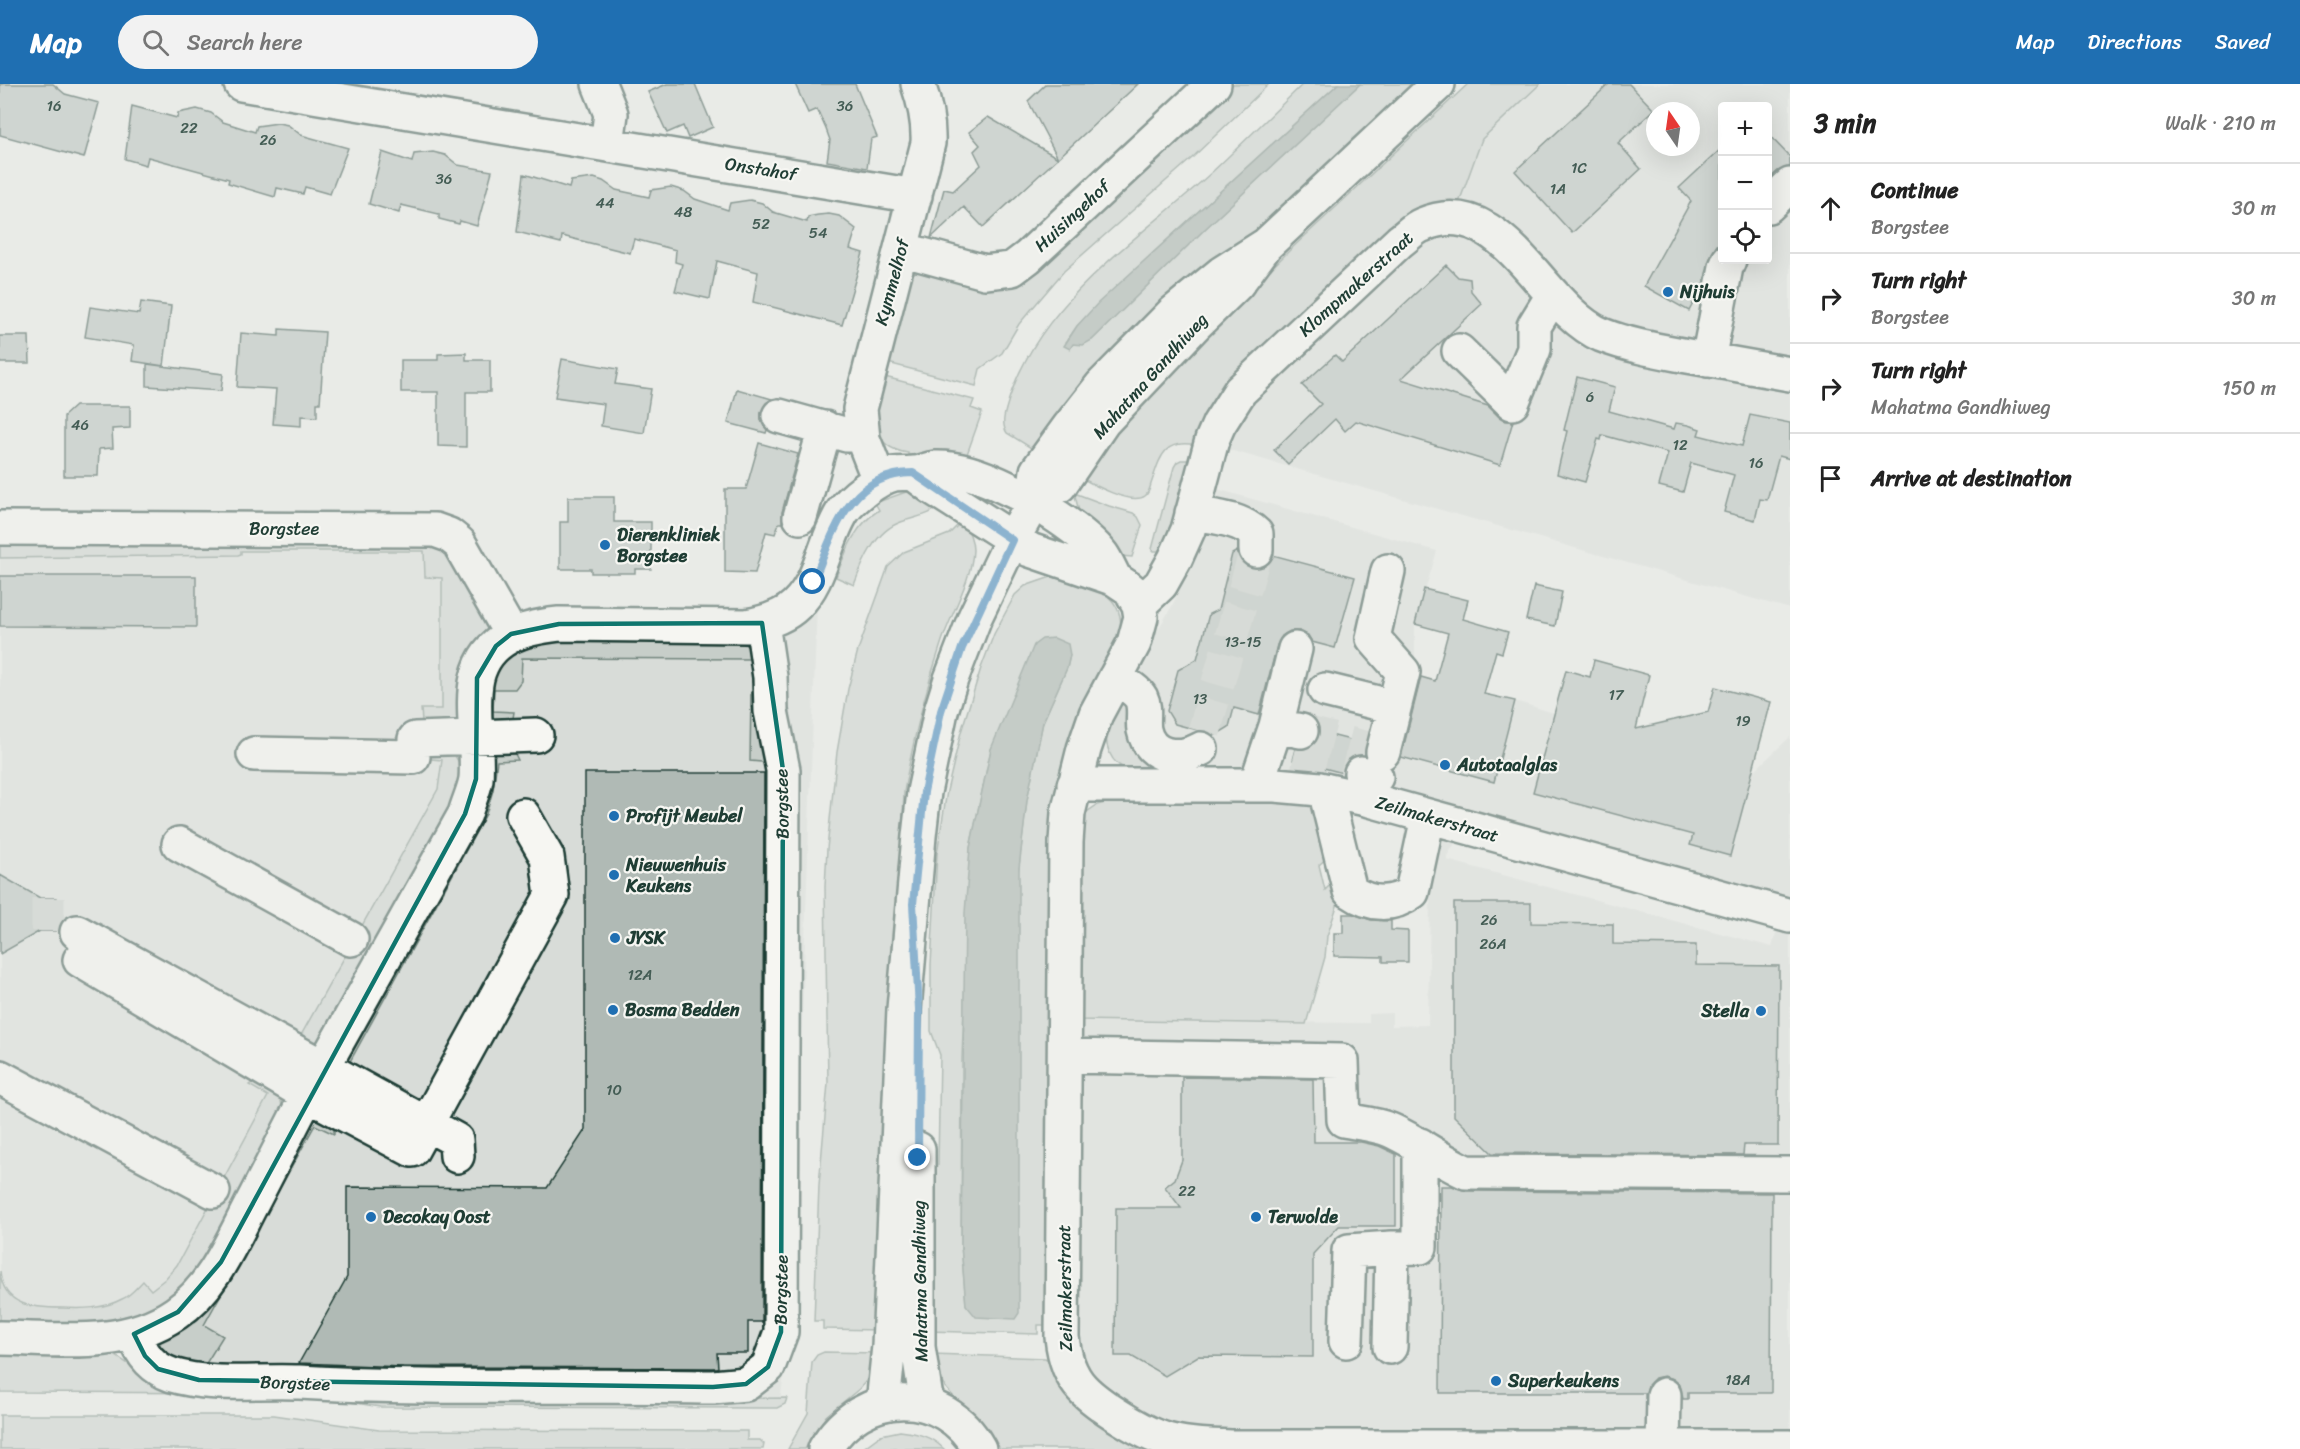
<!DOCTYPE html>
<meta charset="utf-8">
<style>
body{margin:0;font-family:Sriracha,sans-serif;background:#f2f2f2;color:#222}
.controls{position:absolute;right:18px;top:18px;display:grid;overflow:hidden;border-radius:6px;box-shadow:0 6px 24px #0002}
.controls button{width:54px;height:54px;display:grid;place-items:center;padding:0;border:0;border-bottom:2px solid #e0e0e0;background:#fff;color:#222;font:30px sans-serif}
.compass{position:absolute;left:1646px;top:18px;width:54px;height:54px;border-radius:50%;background:#fff;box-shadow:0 6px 24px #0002;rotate:347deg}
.stop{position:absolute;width:18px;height:18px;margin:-14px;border:4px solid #1f6fb2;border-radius:50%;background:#fff}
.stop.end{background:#1f6fb2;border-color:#fff;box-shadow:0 2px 6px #0008}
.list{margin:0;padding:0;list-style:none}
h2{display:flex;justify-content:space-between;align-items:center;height:78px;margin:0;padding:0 24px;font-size:26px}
h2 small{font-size:20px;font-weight:400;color:#767676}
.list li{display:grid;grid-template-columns:39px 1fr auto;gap:18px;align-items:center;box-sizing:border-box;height:90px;padding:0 24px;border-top:2px solid #e0e0e0}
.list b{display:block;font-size:22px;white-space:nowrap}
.list p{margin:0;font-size:20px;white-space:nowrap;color:#767676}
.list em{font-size:20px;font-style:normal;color:#767676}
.icon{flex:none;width:33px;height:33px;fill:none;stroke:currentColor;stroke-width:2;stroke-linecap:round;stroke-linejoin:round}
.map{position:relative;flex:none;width:1790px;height:1365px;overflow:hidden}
header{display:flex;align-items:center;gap:36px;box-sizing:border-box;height:84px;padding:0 30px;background:#1f6fb2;color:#fff}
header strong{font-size:28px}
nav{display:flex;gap:33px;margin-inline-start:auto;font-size:21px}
.search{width:420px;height:54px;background:#f2f2f2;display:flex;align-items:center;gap:15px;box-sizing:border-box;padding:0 21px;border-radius:33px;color:#767676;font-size:22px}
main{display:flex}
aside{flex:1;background:#fff}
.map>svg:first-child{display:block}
.built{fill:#d8dcd8;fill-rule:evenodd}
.green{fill:#c7cec9;stroke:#73867e;stroke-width:1.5;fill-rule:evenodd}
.water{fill:#99a6a0;stroke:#687c75;stroke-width:1.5}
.building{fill:#b0bab5;stroke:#1f3d34;stroke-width:1.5}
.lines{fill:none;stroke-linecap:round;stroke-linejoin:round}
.minor-tunnel{stroke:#c1c8c3;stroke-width:33;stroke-dasharray:33 16;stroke-linecap:butt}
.minor-casing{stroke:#1f3d34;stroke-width:38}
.major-casing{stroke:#1f3d34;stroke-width:38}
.minor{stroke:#f6f6f2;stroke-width:33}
.major{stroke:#f6f6f2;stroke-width:33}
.route{stroke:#1f6fb2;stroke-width:8}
.marked{fill:none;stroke:#0f766e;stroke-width:4.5;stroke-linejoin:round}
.poi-dot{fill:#1f6fb2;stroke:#f6f6f2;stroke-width:2}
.labels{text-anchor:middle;stroke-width:4.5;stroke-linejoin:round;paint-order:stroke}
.number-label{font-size:15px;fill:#435c54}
.street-label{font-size:18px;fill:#1f3d34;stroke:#f6f6f2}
.poi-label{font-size:18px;font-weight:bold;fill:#1f3d34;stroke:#f6f6f2;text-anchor:start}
</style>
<header>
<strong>Map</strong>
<div class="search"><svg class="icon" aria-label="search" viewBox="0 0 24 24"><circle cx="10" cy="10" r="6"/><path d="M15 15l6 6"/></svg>Search here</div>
<nav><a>Map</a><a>Directions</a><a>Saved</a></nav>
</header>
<main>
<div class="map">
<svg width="1790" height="1365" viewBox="0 0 1790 1365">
<rect width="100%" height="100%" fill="#e9ebe7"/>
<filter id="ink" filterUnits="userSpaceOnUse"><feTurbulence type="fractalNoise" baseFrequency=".0167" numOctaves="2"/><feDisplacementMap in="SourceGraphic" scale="12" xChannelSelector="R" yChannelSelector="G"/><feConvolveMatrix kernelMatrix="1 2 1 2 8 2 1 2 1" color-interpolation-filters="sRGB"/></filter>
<g filter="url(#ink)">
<path class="built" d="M1509 0H1790V525L1226 365 1181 337ZM1722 22H1768V176H1722ZM1655 27H1691V63H1655Z
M1213 404 1437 467 1415 540V591L1515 617 1672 666 1753 688 1790 653V814L1342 695 1121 682 1110 671 1107 654 1125 601 1172 522 1194 473Z
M451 446 522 530 817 520 791 1247 779 1323 369 1321 260 1309 144 1307 112 1244 0 1245V459Z
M1431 749 1457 756 1447 772V776L1772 863 1778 842 1790 848V1346L1189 1347 1137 1328 1093 1296 1078 1264 1079 936 1369 939V930L1392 929V942L1428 941Z"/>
<path class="green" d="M1231 0H1269L1192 74 1064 187 1019 240 1002 269 980 285 976 302 884 278 907 195 919 185 1050 167Z
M1303 0H1338L1155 167 1077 242 1066 258 1073 260 1092 256 1206 144 1360 0H1414L1036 367 1007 349C1000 339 1006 326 1009 315 1041 216 1138 156 1211 89 1242 60 1272 30 1303 0Z
M1468 0H1540L1482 55 1460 116 1454 123 1196 361C1163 354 1160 374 1151 400 1150 404 1149 409 1145 412 1132 422 1092 400 1080 393V384L1206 249 1292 164Z
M881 292 974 316 971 324 982 328 966 373 908 371V369C863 362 876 324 881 292Z
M1181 376H1190C1183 406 1180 445 1158 467H1154L1152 465 1174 383 1177 378Z
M906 408 918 409 944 419C928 433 920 431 901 438 875 447 863 477 854 501L836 493C846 467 854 442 879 426L875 419Z
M1077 410 1109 422 1133 429 1138 433 1142 441 1132 473 1120 472 1080 431 1075 412Z
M963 436C968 446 973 455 973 466 972 495 951 530 942 557 925 607 913 656 904 708L881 1246 823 1245V1237H814L819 1101 828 999 825 803 827 765 837 668 848 605 858 566 888 483 904 468 949 450Z
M0 459H432L452 471 488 534V547L461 633 456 640 427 642 422 637 421 625H442V494L425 493 424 467H241V470L238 471 0 474Z
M1051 493C1089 496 1134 512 1117 560 1110 580 1096 600 1086 619L1049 1241H1038V1250L927 1247 929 1087 938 1081 940 971 931 947V881L937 770 947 707 961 648 981 584 994 550 1015 511 1025 502ZM1070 571 1067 584 1043 638 1027 716 966 1221 961 1161 962 974 970 764 991 665Z
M535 556H738C759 567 756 578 758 599L752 598V575L522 574 521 597 515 605H494L493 627 514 628 513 634 505 637 492 634C488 627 490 620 491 611 495 576 506 572 535 556Z
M753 607H759L773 679 750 677 751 608Z
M1120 609 1138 625 1197 688C1177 687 1146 690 1128 685 1110 681 1104 660 1107 644 1110 632 1116 621 1120 609Z
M442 664 455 672 462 683 454 719 316 968 295 962 438 705 442 676 419 674Z
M504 666 515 670 518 676 497 677 493 706 486 730 347 983 340 980 490 673Z
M1117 716 1263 717 1312 720 1334 767 1319 781 1325 806 1340 791 1344 801 1327 852 1325 873 1306 940 1079 936V757L1084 730 1097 721Z
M255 997C273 1006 284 1008 282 1032L196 1185 182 1204 165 1220 121 1239 0 1241V1187C3 1223 34 1224 63 1224 82 1225 104 1225 122 1215 130 1212 137 1203 143 1197L151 1206 165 1195 177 1181 268 1012 249 1001Z
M318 1033 334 1042V1050L315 1041 204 1241 223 1252 202 1286 188 1285 159 1267 160 1255 312 1034Z
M0 1267 110 1268 139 1287 282 1309 0 1308Z
M824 1268 877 1269 871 1288 866 1297 859 1305 826 1332 805 1365H788L808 1329 812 1278 817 1271Z
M932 1270 1045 1274 1050 1277 1073 1319 1106 1345 1142 1365H1000L989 1346 976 1330 954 1313 945 1303Z
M302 1310 620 1315 787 1314 785 1320 777 1324 380 1323Z
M0 1331H274L379 1346 747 1347V1356H760L764 1360 763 1365H0Z
M900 1347C917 1349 931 1352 944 1365H862L881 1351Z"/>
<path class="water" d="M1338 0H1360L1206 144 1092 256 1083 261 1073 260 1070 265 1064 262 1077 242 1098 219Z
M1054 554 1068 560 1070 571 1067 584 1043 638 1027 716 1019 784V1229L1015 1235 976 1233 966 1221 961 1161 965 829 970 764 991 665 1034 561 1042 555Z"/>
<path class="building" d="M0 0H53L65 10 99 19 84 74 0 51Z
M667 0H695L713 43 688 54 683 42 667 49 648 8Z
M795 0H855L877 53 871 55 867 84 827 77 830 56 826 45 817 25 808 29Z
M1046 0H1138L1058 74 1028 17Z
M1609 0H1629L1654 26 1618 59 1641 85 1572 149 1515 87Z
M132 22 177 34 178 29 197 25 211 29 223 38 255 48 257 42 278 39 288 41 301 51 348 64 330 110 305 103 303 110 277 104 275 113 228 99 229 95 148 73 146 81 125 75Z
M988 33 1058 74 983 143 964 123 931 154 944 105 953 107 981 81 974 67 980 61 969 48Z
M1767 49 1790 73V83L1778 87 1767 97Z
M1722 64V159L1717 161 1712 169 1703 201 1689 227 1644 202 1691 117 1679 104Z
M382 68 412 78 414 70 433 68 445 71 458 81 492 87 477 142 460 137 459 140 439 135V130L401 121 399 129 369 120Z
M524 90 569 104 571 97 594 94 603 97 616 106 649 113 651 106 671 103 684 107 695 115 728 126 730 119 750 116 762 119 773 128 807 138 808 133 818 131 829 130 839 132 856 145 850 165 863 169 842 241 753 218 758 188 717 177 710 215 675 207 682 180 675 178 676 166 634 155 630 169 562 152 561 159 517 148Z
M1446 181 1458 193 1470 195 1471 207 1482 220 1401 295 1488 322 1499 333 1506 337H1513L1500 381 1356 337 1345 347 1335 335 1288 380 1274 366 1321 320 1302 301 1335 271 1342 278Z
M141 218 171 222 164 282 132 277 134 261 85 253 90 223 139 230Z
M279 245 325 248 320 319H317V333L301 332V342L273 340 276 305 237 303 241 249 279 252Z
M0 252H29L30 279H0Z
M466 269V276H490V308H466V363L438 362V308H401V276H438V270Z
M562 275 618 285 615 300 651 305 644 349 601 342 604 320 555 313Z
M147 280 223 290 221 307 147 302Z
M1577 293 1615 303 1609 327 1674 345 1676 339 1688 341 1700 345 1698 351 1742 362 1750 331 1790 339V375L1779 372 1767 416 1760 415 1755 436 1724 428 1734 391 1691 379 1683 408 1659 402 1668 369 1602 351 1601 356 1598 355 1585 398 1557 390 1567 347 1564 346Z
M737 305 772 315 766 319 761 328V336L767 346 766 349 728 339Z
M75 322H130V344L112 345 113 364 99 365 98 392H64V332Z
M759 359 798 370 782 428V439H779L775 450 766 448 755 489 725 488V405H746Z
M568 413H614V438H651V485H635V489H591V485H560V438H568Z
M1237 467 1240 476 1246 482 1255 485 1266 482 1273 471 1355 493 1335 564 1312 558 1308 551 1299 547H1290L1282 552 1277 561 1259 631 1234 624 1229 643 1216 651 1175 640 1167 627 1178 586 1197 575 1209 530 1218 526 1232 470Z
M0 492H196V543L0 542Z
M1534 502 1562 508 1555 542 1526 536Z
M1424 505 1468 516 1463 535 1508 548 1502 569 1496 567 1484 610 1515 617 1494 698 1401 673 1421 593 1435 597 1448 549 1415 540Z
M1594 576 1649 591 1636 645 1708 628 1715 603 1771 618 1730 772 1690 761 1693 751 1533 708 1566 586 1590 593Z
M1319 648 1366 660 1365 671H1356L1348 675 1343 684V689L1293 676 1296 665H1306L1315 660Z
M585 689H764L762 1238H748V1269H717L718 1284H712L403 1283 299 1279 347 1193V1103L547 1104 585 1046Z
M0 791 40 814H56V847H40L0 870Z
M1454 819H1531V839L1613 840V860L1696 861V881L1779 882 1778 1061H1744L1743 1071 1492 1069 1454 1032Z
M1343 830H1353L1371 836 1391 837V846L1408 847V878H1383V873L1334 872V849H1343Z
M1182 993 1313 995 1314 1058H1361L1379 1062 1396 1070V1142H1339L1313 1170V1273L1198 1272 1165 1292 1131 1272H1115L1116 1124H1181L1165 1103 1175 1095 1182 1076Z
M1441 1102H1452L1466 1107 1772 1109 1771 1309H1688V1315H1683L1680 1301 1673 1295 1664 1292 1655 1294 1648 1301 1645 1315V1309H1440Z"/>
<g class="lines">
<path class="minor-tunnel" d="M1301 647 1368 664
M1204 648 1256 466
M1294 672 1361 689
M48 847V814"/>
<g class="minor-casing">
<path id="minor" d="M241 0 915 112
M599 0 611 30 607 60
M1768 122 1790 101
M901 165 985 188 1012 185 1028 173 1214 0
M1459 267 1512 319 1534 265V242L1553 211
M1708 276 1726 183 1729 176
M779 332 847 351
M913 389 930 402 1030 466 1115 495 1130 505 1139 521 1141 533 1134 559 1096 630 1084 665 1068 729 1066 758 1062 1253C1064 1272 1069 1290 1082 1304 1098 1321 1144 1350 1167 1356 1188 1362 1210 1362 1231 1363H1790
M879 396 863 355 860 325 928 59C929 38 925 20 918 0
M1033 419 1060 401 1103 338 1196 240 1237 200 1266 161 1438 0
M1192 429C1214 433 1240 434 1256 450V466
M800 433 825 344
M0 444 435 446 449 451 459 459 511 550
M1139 521 1161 500 1175 475 1188 446 1212 356 1219 340 1240 307 1400 157C1407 152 1414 144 1422 141 1503 106 1540 224 1602 251 1627 261 1655 266 1682 271 1718 277 1754 284 1790 290
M1115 594C1123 599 1136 605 1141 614 1146 624 1142 636 1144 646 1150 675 1180 676 1201 665
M1325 606 1394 623
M1276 642 1295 565
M415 655 536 651
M1383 668 1403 588 1373 554 1388 487
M254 670 413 673
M1361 689 1376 693
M1074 701H1275L1320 705 1370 716 1790 832
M1256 701 1276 642 1301 647
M1325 706 1350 807C1370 821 1392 823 1412 808L1428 733
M179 760 351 855
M77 848 456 1056 457 1072
M80 876 308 1011 412 1066 552 811 547 773 523 731
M1065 972 1342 977 1344 1036C1359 1039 1376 1040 1390 1046 1417 1058 1440 1076 1466 1088L1790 1090
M0 993 213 1107
M918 1065V1263L927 1321
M134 1250C141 1270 152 1284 172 1291 212 1303 258 1296 299 1298 437 1306 575 1300 713 1303L746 1300 768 1283 781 1248 783 686 771 627 770 593 762 539
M0 1254C60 1255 124 1265 176 1229 213 1204 231 1159 251 1121 270 1085 288 1048 307 1012 359 918 412 824 465 730 468 719 474 707 476 695 477 685 476 673 476 663 476 641 472 616 477 594 487 553 523 544 559 540L746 542C764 539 783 534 796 521 822 496 824 457 843 427 849 418 858 411 866 405 875 398 883 393 894 390 900 389 906 390 912 389 920 389 927 385 935 384 959 383 987 394 1009 405 1034 416 1086 449 1102 471 1107 478 1111 488 1115 495
M1346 1257 1349 1167 1392 1164
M1390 1263 1392 1164 1420 1163V1061
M883 1320 889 1262 904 925 919 752 924 708 941 627 951 595 975 533 1012 456 1033 419 1037 387 1069 343 1102 301 1172 230 1222 189 1266 161
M1663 1363 1664 1311"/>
</g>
<g class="major-casing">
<path id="major" d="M825 1365C861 1303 944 1301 979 1365"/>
</g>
<use href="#minor" class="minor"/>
<use href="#major" class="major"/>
</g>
</g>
<g class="lines" filter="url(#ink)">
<path class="route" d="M813 498C834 448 848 390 913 389L1012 456 962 564 941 627 924 708 913 820 919 925 918 1074"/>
</g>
<path d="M0 0H1790V1365H0ZM762 539 783 686 781 1248 768 1283 746 1300 713 1303 199 1296 158 1285 145 1272 134 1250 178 1228 221 1178 465 730 476 695 477 594 496 562 511 550 559 540Z" fill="#e9ebe7" fill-opacity=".55" fill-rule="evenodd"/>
<path class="marked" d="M762 539 783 686 781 1248 768 1283 746 1300 713 1303 199 1296 158 1285 145 1272 134 1250 178 1228 221 1178 465 730 476 695 477 594 496 562 511 550 559 540Z"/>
<g class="poi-dot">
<circle cx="1668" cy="208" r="6"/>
<circle cx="605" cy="461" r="6"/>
<circle cx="1445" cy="681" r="6"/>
<circle cx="614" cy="732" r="6"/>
<circle cx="614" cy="791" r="6"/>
<circle cx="615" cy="854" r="6"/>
<circle cx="613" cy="926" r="6"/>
<circle cx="1761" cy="927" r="6"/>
<circle cx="371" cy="1133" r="6"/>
<circle cx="1256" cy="1133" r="6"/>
<circle cx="1496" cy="1297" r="6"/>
</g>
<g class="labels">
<g class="number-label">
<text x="54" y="27">16</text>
<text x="845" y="27">36</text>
<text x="189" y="49">22</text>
<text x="268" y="61">26</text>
<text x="1579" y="89">1C</text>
<text x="444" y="100">36</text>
<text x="1558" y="110">1A</text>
<text x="605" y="124">44</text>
<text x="683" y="133">48</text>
<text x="761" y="145">52</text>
<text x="818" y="154">54</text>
<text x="1590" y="318">6</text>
<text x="80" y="346">46</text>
<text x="1680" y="366">12</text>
<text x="1756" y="384">16</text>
<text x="1243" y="563">13-15</text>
<text x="1616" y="616">17</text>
<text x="1200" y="620">13</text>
<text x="1743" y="642">19</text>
<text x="1489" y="841">26</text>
<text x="1493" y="865">26A</text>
<text x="640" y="896">12A</text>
<text x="614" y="1011">10</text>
<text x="1187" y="1112">22</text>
<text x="1738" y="1301">18A</text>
</g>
<g class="street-label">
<text transform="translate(761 85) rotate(9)" y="6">Onstahof</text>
<text transform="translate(1072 132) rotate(-43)" y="6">Huisingehof</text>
<text transform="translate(892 198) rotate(-75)" y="6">Kymmelhof</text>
<text transform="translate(1356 200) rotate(-42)" y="6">Klompmakerstraat</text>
<text transform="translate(1150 292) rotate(-48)" y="6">Mahatma Gandhiweg</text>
<text x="284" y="451">Borgstee</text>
<text transform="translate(782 720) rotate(-91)" y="6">Borgstee</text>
<text transform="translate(1437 735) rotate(16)" y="6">Zeilmakerstraat</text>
<text transform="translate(920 1197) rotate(-91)" y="6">Mahatma Gandhiweg</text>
<text transform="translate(1065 1204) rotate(-91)" y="6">Zeilmakerstraat</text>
<text transform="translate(781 1206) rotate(-89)" y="6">Borgstee</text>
<text transform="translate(295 1299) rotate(2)" y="6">Borgstee</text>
</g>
<g class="poi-label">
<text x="1680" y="214">Nijhuis</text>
<text x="617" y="457">Dierenkliniek<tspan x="617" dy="21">Borgstee</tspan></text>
<text x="1457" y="687">Autotaalglas</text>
<text x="626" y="738">Profijt Meubel</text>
<text x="626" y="787">Nieuwenhuis<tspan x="626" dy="21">Keukens</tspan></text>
<text x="627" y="860">JYSK</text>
<text x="625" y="932">Bosma Bedden</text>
<text x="1749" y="933" text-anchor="end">Stella</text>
<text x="383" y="1139">Decokay Oost</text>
<text x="1268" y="1139">Terwolde</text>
<text x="1508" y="1303">Superkeukens</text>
</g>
</g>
</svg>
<div class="controls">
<button>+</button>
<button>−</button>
<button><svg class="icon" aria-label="locate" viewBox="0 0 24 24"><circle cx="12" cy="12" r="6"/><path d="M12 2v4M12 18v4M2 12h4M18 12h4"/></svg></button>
</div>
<svg class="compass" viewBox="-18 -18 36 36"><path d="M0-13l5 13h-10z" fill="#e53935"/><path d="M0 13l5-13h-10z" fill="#767676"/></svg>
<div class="stop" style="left:813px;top:498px"></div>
<div class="stop end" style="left:918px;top:1074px"></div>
</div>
<aside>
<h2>3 min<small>Walk · 210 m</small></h2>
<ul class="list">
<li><svg class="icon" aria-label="ahead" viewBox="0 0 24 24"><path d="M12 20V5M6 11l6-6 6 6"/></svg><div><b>Continue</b><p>Borgstee</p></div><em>30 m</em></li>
<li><svg class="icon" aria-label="right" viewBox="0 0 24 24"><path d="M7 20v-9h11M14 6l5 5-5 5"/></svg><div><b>Turn right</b><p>Borgstee</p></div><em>30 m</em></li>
<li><svg class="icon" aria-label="right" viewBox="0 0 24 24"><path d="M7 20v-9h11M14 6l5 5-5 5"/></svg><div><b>Turn right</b><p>Mahatma Gandhiweg</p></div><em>150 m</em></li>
<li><svg class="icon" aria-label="arrive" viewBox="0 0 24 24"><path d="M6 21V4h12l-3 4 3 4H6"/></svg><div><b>Arrive at destination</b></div></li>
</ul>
</aside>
</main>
